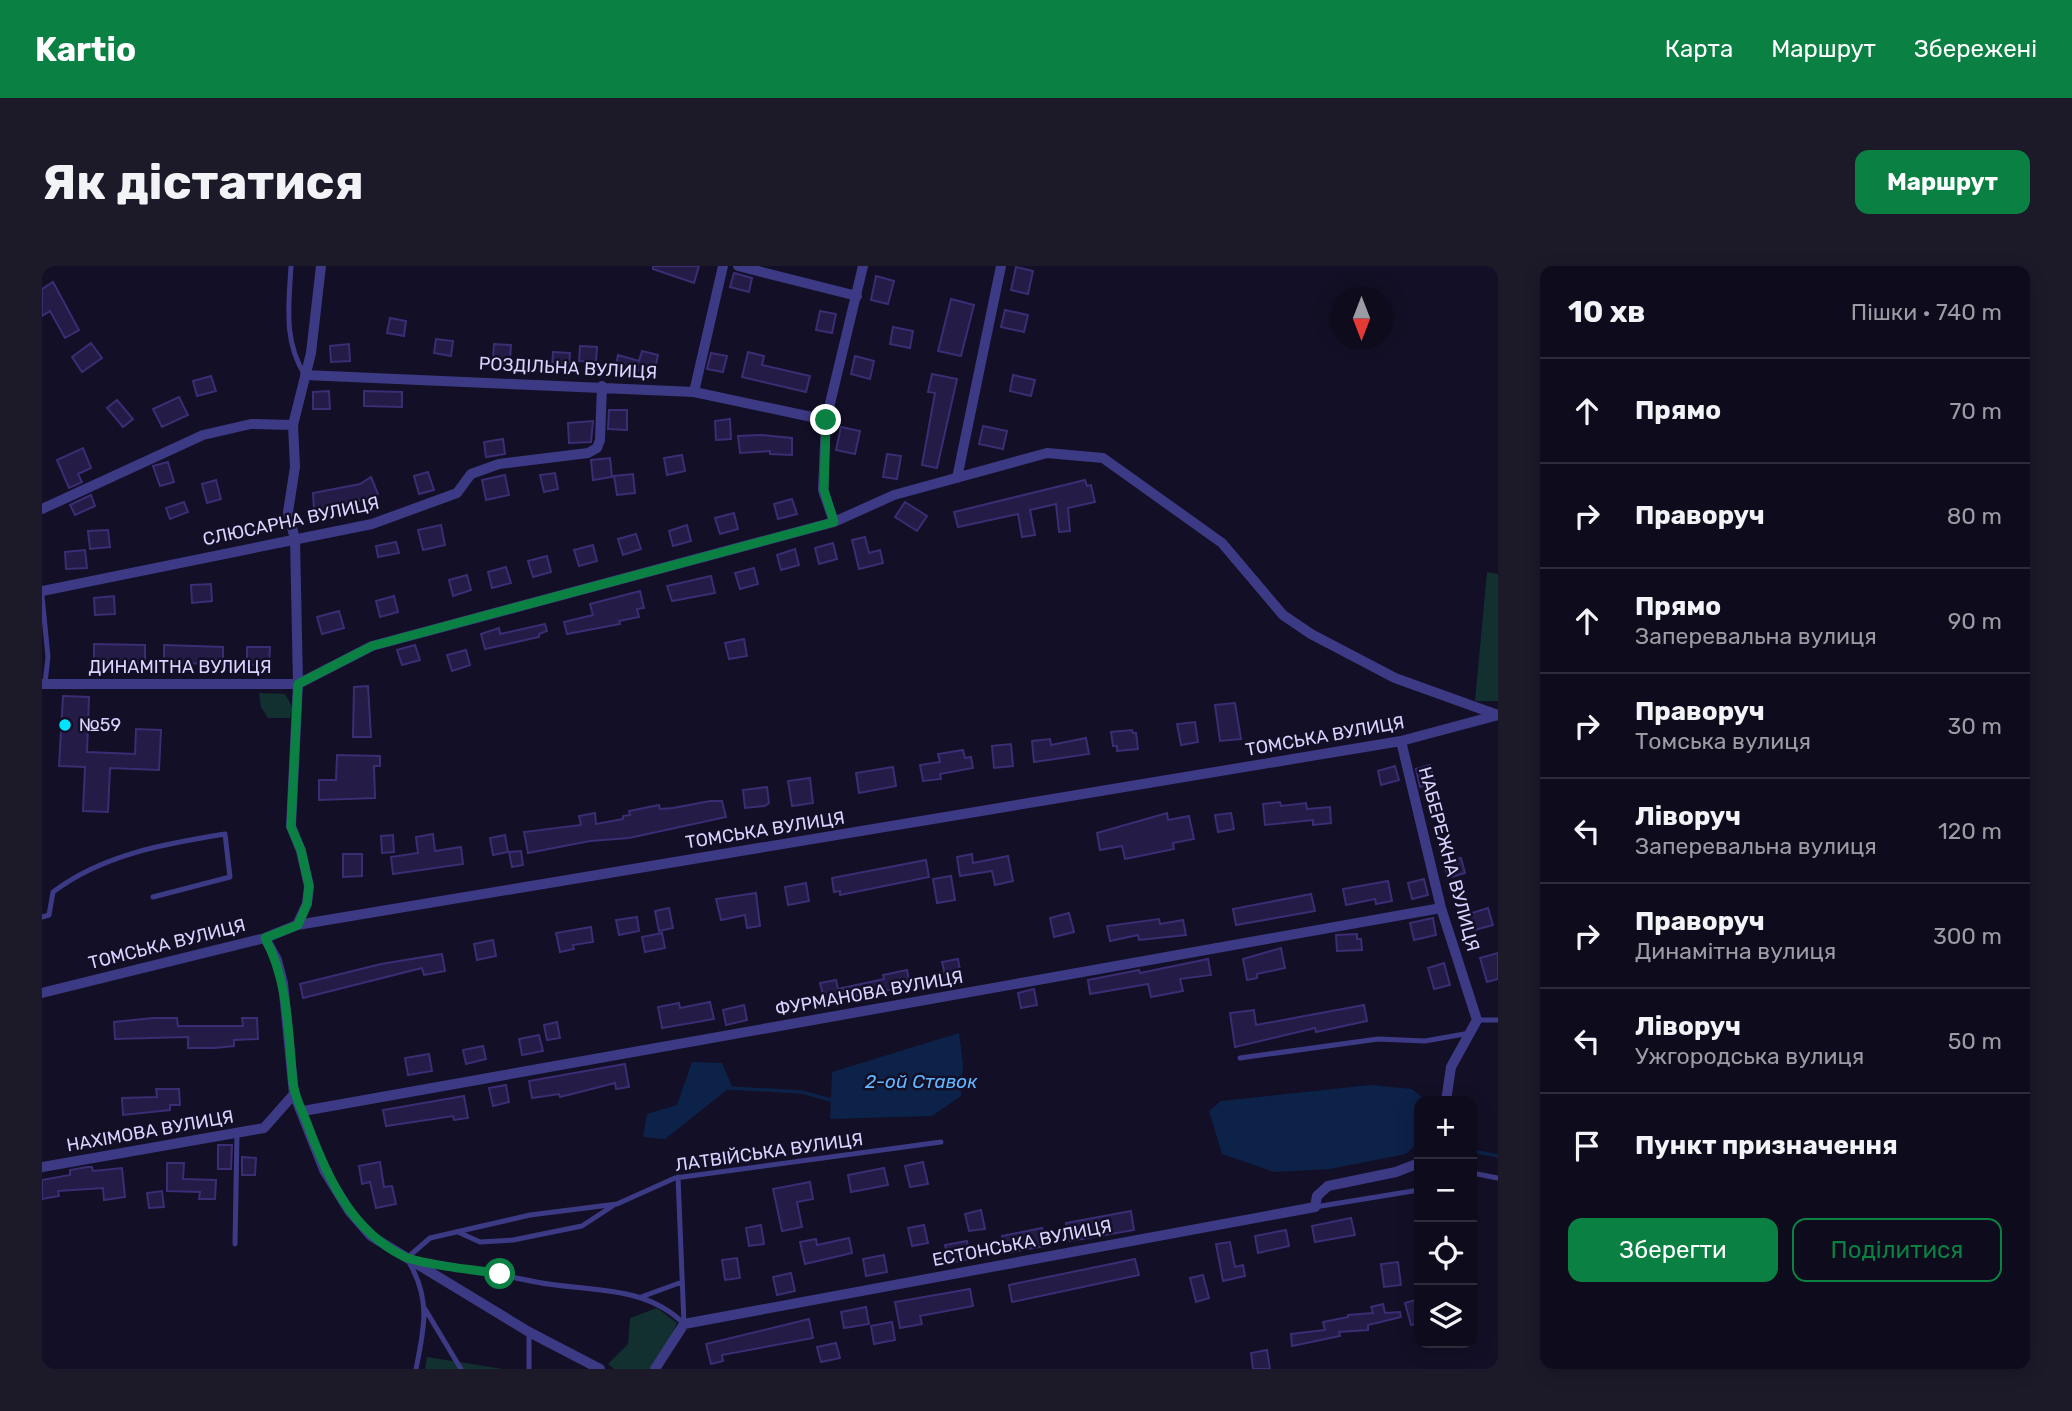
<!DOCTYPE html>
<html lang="uk">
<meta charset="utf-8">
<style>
body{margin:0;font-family:Rubik,sans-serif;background:#1c1929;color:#f1f3f6}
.controls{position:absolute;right:21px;bottom:21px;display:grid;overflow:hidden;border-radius:14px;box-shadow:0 4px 18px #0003}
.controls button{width:63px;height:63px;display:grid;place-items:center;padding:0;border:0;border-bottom:2px solid #2e2b3b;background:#0e0b1c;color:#f1f3f6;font:35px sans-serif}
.compass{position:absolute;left:1288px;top:21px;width:63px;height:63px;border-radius:50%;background:#0e0b1c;box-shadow:0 4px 18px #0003;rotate:180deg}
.stop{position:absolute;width:21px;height:21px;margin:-16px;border:5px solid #0b8043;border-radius:50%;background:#fff}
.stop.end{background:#0b8043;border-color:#fff;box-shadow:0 2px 7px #0008}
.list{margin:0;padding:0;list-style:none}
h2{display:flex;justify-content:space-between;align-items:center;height:91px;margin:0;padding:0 28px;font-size:30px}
h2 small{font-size:23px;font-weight:400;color:#9b9ba3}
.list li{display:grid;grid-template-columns:46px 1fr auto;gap:21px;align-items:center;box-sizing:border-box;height:105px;padding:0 28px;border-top:2px solid #2e2b3b}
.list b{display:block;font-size:26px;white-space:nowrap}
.list p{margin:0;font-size:23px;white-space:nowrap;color:#9b9ba3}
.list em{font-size:23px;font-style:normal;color:#9b9ba3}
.actions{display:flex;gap:14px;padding:21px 28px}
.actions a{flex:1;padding:16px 0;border:2px solid #0b8043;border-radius:14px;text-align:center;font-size:24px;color:#0b8043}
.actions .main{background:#0b8043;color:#fff}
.icon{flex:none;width:38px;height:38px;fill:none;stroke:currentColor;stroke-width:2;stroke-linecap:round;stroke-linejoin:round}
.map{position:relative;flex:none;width:1456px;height:1103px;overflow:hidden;border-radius:14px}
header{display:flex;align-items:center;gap:42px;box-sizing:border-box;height:98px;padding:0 35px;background:#0b8043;color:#fff}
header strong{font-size:33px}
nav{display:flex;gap:38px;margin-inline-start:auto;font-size:24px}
.intro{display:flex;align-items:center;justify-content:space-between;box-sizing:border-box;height:168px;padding:0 42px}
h1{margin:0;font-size:49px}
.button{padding:18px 32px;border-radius:14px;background:#0b8043;color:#fff;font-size:24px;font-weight:700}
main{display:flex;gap:42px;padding:0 42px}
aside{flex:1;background:#0e0b1c;border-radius:14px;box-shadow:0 4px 18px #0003}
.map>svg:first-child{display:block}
.green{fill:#12302f}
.water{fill:#0c2248}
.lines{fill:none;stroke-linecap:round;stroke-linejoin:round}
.stream{stroke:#0c2248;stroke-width:3.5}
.building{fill:#241b47;stroke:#3b2d73;stroke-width:2}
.lane{stroke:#3d3a85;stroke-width:5}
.street{stroke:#3d3a85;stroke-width:10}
.route{stroke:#0b8043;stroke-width:9}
.poi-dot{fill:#00e5ff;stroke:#130f26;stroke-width:2.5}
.labels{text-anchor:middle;stroke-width:5;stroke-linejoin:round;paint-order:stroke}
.street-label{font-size:18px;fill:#d9d4ff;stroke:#130f26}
.poi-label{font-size:18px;fill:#d9d4ff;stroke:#130f26;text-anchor:start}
.water-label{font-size:19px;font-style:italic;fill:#62b6ff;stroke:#130f26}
</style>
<header>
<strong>Kartio</strong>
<nav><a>Карта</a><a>Маршрут</a><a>Збережені</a></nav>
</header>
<div class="intro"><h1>Як дістатися</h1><a class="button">Маршрут</a></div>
<main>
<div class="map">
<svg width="1456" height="1103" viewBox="0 0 1456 1103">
<rect width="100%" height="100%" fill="#130f26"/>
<path class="green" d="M1445 306 1456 308V435H1433Z
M217 427 243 428 251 442 248 452H226L219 441Z
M615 1042 635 1057 624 1082 609 1103H572L566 1098 586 1078 588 1052Z
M385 1091 461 1103H383Z"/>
<path class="water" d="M917 767 921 798 919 830 890 850 788 853 790 806Z
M650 796 680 797 690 820 623 873 601 871 605 848 635 839Z
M1328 819 1370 823 1383 834 1377 835V876L1364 888 1288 903 1232 906 1180 888 1167 845 1179 835Z"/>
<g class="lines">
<path class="stream" d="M686 822 760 826 792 835
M1430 885 1456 890"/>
</g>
<path class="building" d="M611 0H657L652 17 611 3Z
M974 1 991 5 986 28 969 24Z
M692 7 710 12 707 26 688 21Z
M834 10 852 15 846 38 829 34Z
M11 16 37 64 23 72 8 45 0 50V23Z
M909 33 932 39 919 90 896 85Z
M963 44 986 49 982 66 959 61Z
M778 45 794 48 790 67 774 64Z
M348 52 364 55 362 70 345 67Z
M851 61 871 65 868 82 848 78Z
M394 73 411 75 409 90 392 87Z
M49 77 60 92 40 106 30 91Z
M307 78 308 95 289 96 288 80Z
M452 78 469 79 468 94 451 93Z
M538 80 555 81 554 96 537 95Z
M600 85 616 89 612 108 586 102 585 107 573 104 576 89 597 95Z
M511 86 528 87 527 102 510 101Z
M706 86 722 90 720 99 768 110 764 126 700 111Z
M669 87 685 90 681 106 665 103Z
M813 90 832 95 828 113 809 108Z
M890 108 915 113 895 202 880 199 893 127 886 126Z
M971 109 993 114 989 130 968 125Z
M169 110 174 125 155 130 151 115Z
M287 125 288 143H271V126Z
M322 125 360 126V141L322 140Z
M137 131 146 149 120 161 111 143Z
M75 134 91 153 81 161 65 142Z
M567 144H585V164L566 163Z
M688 153 689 173 674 174 673 155Z
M551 155 549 176 527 177 526 157Z
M941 160 965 165 961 183 937 178Z
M799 161 818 165 813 188 794 184Z
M719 169 750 172V189L728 188V185L698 187 696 170Z
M461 173 463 188 444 191 442 176Z
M41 182 49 202 36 208 40 216 27 222 15 194Z
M845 188 859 190 855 213 841 211Z
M640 189 643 205 625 209 622 192Z
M568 192 570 211 551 214 549 194Z
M126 196 132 216 118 220 111 200Z
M386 206 392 224 377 228 372 210Z
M513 207 516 223 502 226 498 209Z
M591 208 593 227 575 229 572 210Z
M463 209 467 229 444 234 440 214Z
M329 211 336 228 293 243 272 245 271 227 318 218Z
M174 214 179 233 165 237 160 218Z
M1043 214 1045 220 1049 219 1053 236 1026 242 1028 265 1017 266 1014 238 988 244 993 269 980 271 976 248 916 261 912 246Z
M49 229 53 240 33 249 28 239Z
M750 233 755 248 736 253 732 238Z
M142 236 146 246 128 253 124 242Z
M863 236 885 250 875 265 853 251Z
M692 247 696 263 678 268 673 252Z
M399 259 403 279 381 284 376 264Z
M645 259 649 275 631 280 627 265Z
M66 264 68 281 48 283 46 265Z
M594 268 599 283 581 289 576 273Z
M823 271 827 287 838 284 841 297 817 303 810 274Z
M354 276 357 287 336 291 334 280Z
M791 277 795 293 777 298 773 282Z
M551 279 555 295 537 300 532 284Z
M753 283 757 299 739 304 735 289Z
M43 284 45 302 24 303 23 286Z
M505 290 509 306 491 311 486 295Z
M464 301 469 317 450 322 446 306Z
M712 302 716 318 698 323 693 307Z
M425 309 429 324 411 330 407 314Z
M669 310 673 327 630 335 625 320Z
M169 318 170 335 150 337 149 319Z
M598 325 602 342 595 343 597 351 577 355 578 358 525 368 522 356 551 349 548 338Z
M72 330 73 348 53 349 52 332Z
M352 330 356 346 338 351 334 335Z
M297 345 302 362 280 368 275 351Z
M503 358 505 365 497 368V371L443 383 439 368 457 362 458 368Z
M702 373 705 390 687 393 683 377Z
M52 378 103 379V397L52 396Z
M122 379 181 381V398L122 397Z
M373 379 378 394 360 399 355 384Z
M205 381H228L227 399H205Z
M424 384 428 399 410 405 405 389Z
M326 420 329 471H311L312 421Z
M21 430 47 431 45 486 93 488 94 463 119 464 117 504 68 502 66 546 41 545 43 501 17 500Z
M1193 437 1199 473 1178 475 1173 439Z
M1153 456 1156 476 1139 479 1135 458Z
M1090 464 1091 467H1094L1096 483 1075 485V480H1071L1069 466Z
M1044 472 1047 488 992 496 990 475 1008 473 1009 479Z
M969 478 971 500 952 502 950 480Z
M921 484 923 492 929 491 931 502 898 508 899 513 881 515 878 499 898 496 896 488Z
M295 489 338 490V500H332L333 532 277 534V514H294Z
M1388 499 1393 516 1378 521 1374 503Z
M1353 500 1357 514 1339 519 1336 505Z
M851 501 854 520 817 527 814 507Z
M768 512 771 537 750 540 746 515Z
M725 521 727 537 723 540 703 542 701 524Z
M668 535H680L684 551 587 572 548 575 486 587 482 566 539 559 537 550 553 547 554 558 581 553V550L588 549 587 545 617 539 618 543 631 542Z
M1238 536 1239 540 1264 537 1265 543 1288 541 1289 557 1271 559V554L1223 559 1221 538Z
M1125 547 1126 554 1147 550 1152 573 1131 577 1132 583 1083 593 1080 580 1058 584 1055 567Z
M1189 547 1192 563 1176 566 1173 549Z
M391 568 393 585 419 581 421 598 351 608 349 591 376 587 374 571Z
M351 569 352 586 340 587 339 570Z
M463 569 466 586 451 589 448 572Z
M479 585 481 599 470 601 467 586Z
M301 588H320V610L301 611Z
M930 588 931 597 966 590 971 615 953 619 950 605 918 610 915 591Z
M1419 592 1423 607 1406 612 1402 596Z
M884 594 887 611 798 629V625L792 626 790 612Z
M909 610 913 634 895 637 891 613Z
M1382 613 1386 629 1370 633 1366 617Z
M1346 615 1350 635 1334 638 1333 633 1304 639 1301 623Z
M764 617 767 635 746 639 743 621Z
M714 627 718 660 705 662 703 649 679 654 674 633Z
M1269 628 1273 645 1194 659 1191 643Z
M627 642 631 662 617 665 613 645Z
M1446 642 1451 659 1429 665 1424 649Z
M1027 647 1032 666 1012 671 1008 652Z
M595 651 597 665 577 669 574 654Z
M1391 652 1394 669 1372 674 1368 657Z
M1117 653 1118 658 1141 654 1144 669 1097 674 1096 669 1068 675 1065 660Z
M549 661 551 676 531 679 532 683 518 686 514 667Z
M620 667 623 682 603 686 600 671Z
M1315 668V673H1319L1320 684 1295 685 1294 669Z
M451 674 454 690 435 694 432 678Z
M1239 682 1243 702 1215 708V712L1205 714 1201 693Z
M1456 687V713L1445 716 1438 692Z
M400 688 403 705 382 709 380 702 261 732 258 718 339 698Z
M916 693 919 710 904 713 900 696Z
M1166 693 1169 709 1138 713 1141 725 1109 731 1106 718 1048 728 1046 714 1097 704 1098 707Z
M1402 697 1408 719 1392 723 1386 702Z
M865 704 868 720 783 736 778 717 794 714 796 723 842 713 841 709Z
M992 723 995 739 979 742 976 727Z
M668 736 672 753 620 762 616 741 637 737 638 742Z
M702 739 705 754 684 759 681 744Z
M1322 739 1325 755 1274 766 1273 762 1193 781 1188 747 1212 744 1214 759Z
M111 752H135L136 760H201L200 752H215L216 773 192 774V780L172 782H146V771L73 773 72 756Z
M515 756 518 772 505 774 502 759Z
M497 769 501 785 480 789 477 773Z
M441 780 444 793 424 798 421 784Z
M387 788 390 805 366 809 363 792Z
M583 798 587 821 574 823 573 817 518 831 517 828 490 832 487 815Z
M464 819 467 836 451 840 447 822Z
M114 823H137L138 839H128V844L81 849 80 832 115 831Z
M422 830 426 852 412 854 411 850 344 860 341 844Z
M176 879H190L189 903H176Z
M200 891 214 892 213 909H200Z
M338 896 342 921 350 920 354 938 334 942 328 916 320 918 317 900Z
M881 896 886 918 868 921 863 900Z
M125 897H142L141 913 174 914 173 933H157L158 926 125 925Z
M45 901H50L51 905 80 902 83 931 62 934 61 922 16 925 17 930 0 933V914L28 909V904Z
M842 902 846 919 809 926 806 909Z
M768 916 771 933 755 936 760 961 740 965 731 923Z
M120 925 122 941 107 942 105 927Z
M939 944 943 963 927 965 923 948Z
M1089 945 1092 964 1028 975 1024 957Z
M1309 952 1313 969 1273 976 1270 960Z
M719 959 722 978 707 980 704 962Z
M882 959 886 977 870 980 866 962Z
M1000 962 1004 980 964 987 960 970Z
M1244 964 1247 980 1216 987 1213 970Z
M807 972 810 987 763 998 758 976 774 973 775 979Z
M925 975 928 993 907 997 903 979Z
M1188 976 1193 1001 1201 999 1203 1010 1181 1015 1174 978Z
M842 989 845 1006 824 1010 821 993Z
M695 992 698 1012 683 1014 680 994Z
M1093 993 1097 1009 970 1036 967 1019Z
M1356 996 1359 1019 1342 1021 1339 998Z
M749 1007 753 1025 735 1029 731 1011Z
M1161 1009 1167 1032 1154 1036 1148 1012Z
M928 1023 931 1040 878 1050 880 1058 858 1062 853 1036Z
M1377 1033V1057L1369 1059 1363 1037Z
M1341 1038 1343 1047 1358 1046 1359 1051 1326 1059V1064L1297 1066 1298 1070 1250 1080 1249 1068 1283 1064 1281 1056 1306 1051V1049L1331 1047 1329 1041Z
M824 1041 827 1058 802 1062 799 1046Z
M767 1053 771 1072 680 1089 681 1095 669 1098 664 1078Z
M850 1056 853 1074 832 1078 829 1060Z
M794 1077 798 1092 779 1096 775 1081Z
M1225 1084 1228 1103H1211L1209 1087Z"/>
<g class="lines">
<path class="lane" d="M249 0C247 38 241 75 263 109
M0 330 6 391 3 417
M0 651 7 649 11 626C61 588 123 578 183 568L188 611 111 631
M1435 754H1456
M1198 792 1336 773 1383 775 1428 767
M1430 907 1456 912
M636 911 642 1058
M1273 941 1377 924
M416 966 438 976 471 974 540 960 572 939
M193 978 195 868
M365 992 388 972 488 949 575 938 633 912 899 876
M371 993C413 999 453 1008 494 1016 545 1026 603 1018 642 1058
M368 998C389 1035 382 1063 374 1103
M599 1031 640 1016
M383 1043 419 1103
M487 1066V1103"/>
<path class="street" d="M696 0 815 30
M263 109 652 126 784 154
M652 126 681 0
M915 212 959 0
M0 243 161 169 209 158 251 159
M792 256 781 224 784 154 821 0
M0 325 330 258 415 227 429 208 457 198 546 187 555 182 558 174 560 120
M0 418H256L330 380 792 256 852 229 1005 187 1061 192 1180 277 1241 349 1269 368 1353 412 1456 449
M1359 475 1399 642 1435 754 1409 801 1404 835
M255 659 265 638 267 620 259 585 249 560 256 418 253 273 246 246 253 201 251 159 269 87 279 0
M223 672 235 694 241 717 252 828 282 904 308 946 329 970 487 1066 558 1103
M0 727 223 672 255 659 1359 475 1456 449
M261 845 1399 642
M0 901 222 862 252 828
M613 1103 642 1058 1273 941 1275 930 1286 920 1354 906 1377 897"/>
</g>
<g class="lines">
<path class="route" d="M458 1008C436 1004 381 999 363 991 309 965 285 911 265 857 260 844 253 832 251 817 246 768 247 716 223 672L256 659 265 638 267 620 259 584 249 561 256 418 330 380 792 256 782 224 784 154"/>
</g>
<circle class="poi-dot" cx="23" cy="459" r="7"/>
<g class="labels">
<g class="street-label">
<text transform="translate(526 102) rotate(3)" y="6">РОЗДІЛЬНА ВУЛИЦЯ</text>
<text transform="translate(249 255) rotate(-12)" y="6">СЛЮСАРНА ВУЛИЦЯ</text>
<text x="138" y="407">ДИНАМІТНА ВУЛИЦЯ</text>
<text transform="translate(1283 470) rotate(-10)" y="6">ТОМСЬКА ВУЛИЦЯ</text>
<text transform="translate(723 564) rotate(-9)" y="6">ТОМСЬКА ВУЛИЦЯ</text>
<text transform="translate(1407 593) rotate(75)" y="6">НАБЕРЕЖНА ВУЛИЦЯ</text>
<text transform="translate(125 678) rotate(-14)" y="6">ТОМСЬКА ВУЛИЦЯ</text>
<text transform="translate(827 727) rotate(-10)" y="6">ФУРМАНОВА ВУЛИЦЯ</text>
<text transform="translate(108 865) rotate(-10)" y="6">НАХІМОВА ВУЛИЦЯ</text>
<text transform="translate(727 886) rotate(-8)" y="6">ЛАТВIЙСЬКА ВУЛИЦЯ</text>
<text transform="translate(980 977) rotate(-11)" y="6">ЕСТОНСЬКА ВУЛИЦЯ</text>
</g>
<g class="poi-label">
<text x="37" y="465">№59</text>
</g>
<g class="water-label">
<text x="879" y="822">2-ой Ставок</text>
</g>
</g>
</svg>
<div class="controls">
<button>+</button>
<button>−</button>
<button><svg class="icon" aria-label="locate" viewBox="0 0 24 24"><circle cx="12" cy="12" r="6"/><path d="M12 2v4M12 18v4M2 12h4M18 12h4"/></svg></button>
<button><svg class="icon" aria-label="layers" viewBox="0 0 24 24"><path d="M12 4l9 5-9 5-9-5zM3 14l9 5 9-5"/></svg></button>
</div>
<svg class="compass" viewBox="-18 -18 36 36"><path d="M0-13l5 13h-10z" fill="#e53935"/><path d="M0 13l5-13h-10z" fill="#9b9ba3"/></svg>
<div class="stop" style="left:458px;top:1008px"></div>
<div class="stop end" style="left:784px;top:154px"></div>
</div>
<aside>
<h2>10 хв<small>Пішки · 740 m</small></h2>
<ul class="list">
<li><svg class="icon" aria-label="ahead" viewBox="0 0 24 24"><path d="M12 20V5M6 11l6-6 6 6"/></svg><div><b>Прямо</b></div><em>70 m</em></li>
<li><svg class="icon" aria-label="right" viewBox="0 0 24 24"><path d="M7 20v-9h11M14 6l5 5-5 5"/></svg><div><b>Праворуч</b></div><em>80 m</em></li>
<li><svg class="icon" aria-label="ahead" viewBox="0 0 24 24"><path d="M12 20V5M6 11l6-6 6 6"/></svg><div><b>Прямо</b><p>Заперевальна вулиця</p></div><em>90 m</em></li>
<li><svg class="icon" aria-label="right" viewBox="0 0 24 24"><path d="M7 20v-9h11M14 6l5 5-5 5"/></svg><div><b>Праворуч</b><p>Томська вулиця</p></div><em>30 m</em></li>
<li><svg class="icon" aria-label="left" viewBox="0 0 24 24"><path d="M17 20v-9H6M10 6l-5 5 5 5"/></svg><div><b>Ліворуч</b><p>Заперевальна вулиця</p></div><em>120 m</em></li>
<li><svg class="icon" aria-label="right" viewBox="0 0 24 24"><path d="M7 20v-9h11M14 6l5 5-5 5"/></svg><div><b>Праворуч</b><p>Динамітна вулиця</p></div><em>300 m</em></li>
<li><svg class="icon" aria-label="left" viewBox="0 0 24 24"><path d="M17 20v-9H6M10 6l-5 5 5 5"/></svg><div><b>Ліворуч</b><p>Ужгородська вулиця</p></div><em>50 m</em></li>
<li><svg class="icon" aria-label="arrive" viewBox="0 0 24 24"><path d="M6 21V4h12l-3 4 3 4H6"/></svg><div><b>Пункт призначення</b></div></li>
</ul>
<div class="actions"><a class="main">Зберегти</a><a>Поділитися</a></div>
</aside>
</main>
